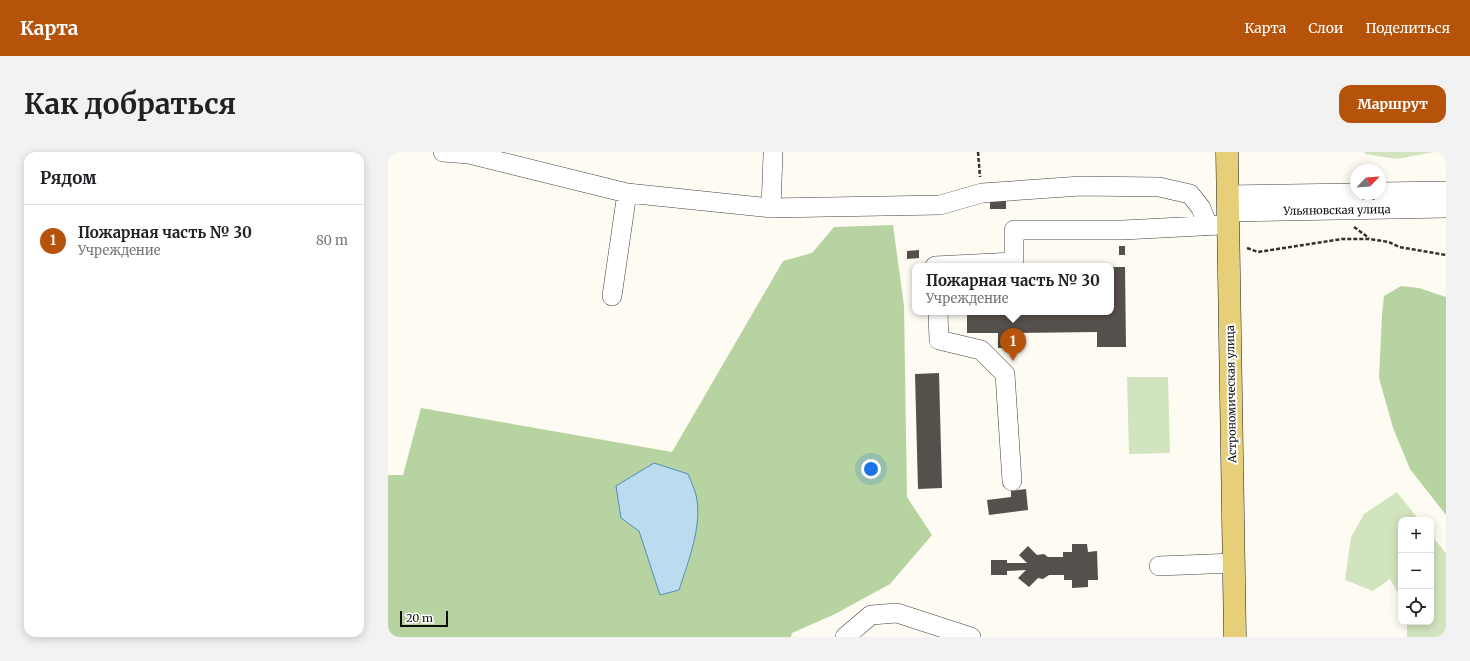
<!DOCTYPE html>
<html lang="ru">
<meta charset="utf-8">
<style>
body{margin:0;font-family:Merriweather,serif;background:#f2f2f2;color:#202124}
.controls{position:absolute;right:12px;bottom:12px;display:grid;overflow:hidden;border-radius:8px;box-shadow:0 2px 10px #0003}
.controls button{width:36px;height:36px;display:grid;place-items:center;padding:0;border:0;border-bottom:1px solid #e0e0e0;background:#fff;color:#202124;font:20px sans-serif}
.compass{position:absolute;left:962px;top:12px;width:36px;height:36px;border-radius:50%;background:#fff;box-shadow:0 2px 10px #0003;rotate:65deg}
.scale{position:absolute;left:12px;bottom:10px;width:48px;box-sizing:border-box;padding-left:4px;border:2px solid #0f0f0f;border-top:0;font-size:11px;line-height:14px;white-space:nowrap;color:#0f0f0f;-webkit-text-stroke:3px #fff;paint-order:stroke}
.you{position:absolute;left:483px;top:317px;width:14px;height:14px;margin:-10px;border:3px solid #fff;border-radius:50%;background:#1a73e8;box-shadow:0 0 0 6px #1a73e833}
.badge{display:grid;place-items:center;width:26px;height:26px;border-radius:50%;background:#b45309;color:#fff;font-size:13px;font-weight:700}
.pin{position:absolute;translate:-50% -33px;filter:drop-shadow(0 1px 2px #0008)}
.pin::after{content:'';position:absolute;top:21px;width:14px;height:12px;background:inherit;clip-path:polygon(0 0,100% 0,50% 100%)}
.popup{position:absolute;left:524px;top:111px;width:202px;height:52px;box-sizing:border-box;display:grid;place-content:center;border-radius:8px;background:#fff;filter:drop-shadow(0 1px 3px #0005);font-size:13px;white-space:nowrap;color:#757577}
.popup b{font-size:15px;color:#202124}
.popup::after{content:'';position:absolute;left:50%;top:100%;margin-left:-8px;border:8px solid transparent;border-top-color:#fff}
.list{margin:0;padding:0;list-style:none}
h2{display:flex;justify-content:space-between;align-items:center;height:52px;margin:0;padding:0 16px;font-size:17px}
h2 small{font-size:13px;font-weight:400;color:#757577}
.list li{display:grid;grid-template-columns:26px 1fr auto;gap:12px;align-items:center;box-sizing:border-box;height:72px;padding:0 16px;border-top:1px solid #e0e0e0}
.list b{display:block;font-size:15px;white-space:nowrap}
.list p{margin:0;font-size:13px;white-space:nowrap;color:#757577}
.list em{font-size:13px;font-style:normal;color:#757577}
.icon{flex:none;width:22px;height:22px;fill:none;stroke:currentColor;stroke-width:2;stroke-linecap:round;stroke-linejoin:round}
.map{position:relative;flex:none;width:1058px;height:485px;overflow:hidden;border-radius:12px}
header{display:flex;align-items:center;gap:24px;box-sizing:border-box;height:56px;padding:0 20px;background:#b45309;color:#fff}
header strong{font-size:19px}
nav{display:flex;gap:22px;margin-inline-start:auto;font-size:14px}
.intro{display:flex;align-items:center;justify-content:space-between;box-sizing:border-box;height:96px;padding:0 24px}
h1{margin:0;font-size:28px}
.button{padding:10px 18px;border-radius:12px;background:#b45309;color:#fff;font-size:14px;font-weight:700}
main{display:flex;gap:24px;padding:0 24px}
aside{flex:1;background:#fff;border-radius:12px;box-shadow:0 2px 10px #0003}
.map>svg:first-child{display:block}
.green{fill:#d2e4bf}
.forest{fill:#b6d3a1;fill-rule:evenodd}
.water{fill:#bddbee;stroke:#4d8ebc}
.building{fill:#56504c}
.lines{fill:none;stroke-linecap:round;stroke-linejoin:round}
.minor-casing{stroke:#424242;stroke-width:20}
.major-casing{stroke:#202020;stroke-width:23}
.path{stroke:#313131;stroke-width:2.5;stroke-dasharray:4 2;stroke-linecap:butt}
.minor{stroke:#fff;stroke-width:19}
.major{stroke:#e7ce78;stroke-width:22}
.labels{text-anchor:middle;stroke-width:4;stroke-linejoin:round;paint-order:stroke}
.street-label{font-size:11px;fill:#0f0f0f;stroke:#fff}
</style>
<header>
<strong>Карта</strong>
<nav><a>Карта</a><a>Слои</a><a>Поделиться</a></nav>
</header>
<div class="intro"><h1>Как добраться</h1><a class="button">Маршрут</a></div>
<main>
<aside>
<h2>Рядом<small></small></h2>
<ul class="list">
<li><span class="badge">1</span><div><b>Пожарная часть № 30</b><p>Учреждение</p></div><em>80 m</em></li>
</ul>
</aside>
<div class="map">
<svg width="1058" height="485" viewBox="0 0 1058 485">
<rect width="100%" height="100%" fill="#fdfbf2"/>
<path class="green" d="M976 0H1046L1009 7 977 2Z
M739 225H780L782 301 741 302Z
M1009 340 1031 368H1013V446L1002 427 985 439 957 428 963 385 976 362Z
M1043 383 1058 401V485H1019V470H1043Z"/>
<path class="forest" d="M505 73 516 154 519 345 544 383 502 432 447 462 404 481 403 485H0V323H15L33 256 284 300 395 109 424 101 446 75ZM309 367 303 401 291 438 272 442 251 379Z
M1013 134 1031 136 1058 145V363L1022 317 1005 276 991 226 994 163 996 144Z"/>
<path class="water" d="M266 311 300 322C303 329 306 336 308 343 315 373 300 410 291 438L272 443 251 379 233 366 228 334Z"/>
<path class="building" d="M602 47 618 48V57H602Z
M731 94H737V103H731Z
M531 98V106L519 107V99Z
M723 115H737L738 195H709V180L623 181V196H610V181H579V160H723Z
M551 221 554 336 530 337 527 222Z
M638 337 640 358 601 363 599 348 623 345V339Z
M684 392H699L700 400 709 399 710 428H700V435L684 436V428H676V423H661L655 427 650 426 641 435 630 426 638 418 619 419V423H603V408H619V411H639L631 403 640 394 649 403 656 402 660 405H675V400H684Z"/>
<g class="lines">
<g class="minor-casing">
<path id="minor" d="M55 0 81 2 239 41 383 56 552 53 594 41 693 34 771 35 802 42 813 56 820 74
M992 40 1058 39
M840 43 968 41
M383 56 385 3
M841 60 1058 56
M547 114 626 110V78H735L832 73
M224 144 239 41
M550 160 551 188 593 198 617 222 624 329
M771 414 846 411
M457 485 483 463 509 461 583 485"/>
</g>
<g class="major-casing">
<path id="major" d="M839 0 847 485"/>
</g>
<path class="path" d="M590 0 592 25
M966 75 981 86
M859 96 870 100 954 87H981L1001 90 1011 95 1058 103"/>
<use href="#minor" class="minor"/>
<use href="#major" class="major"/>
</g>
<g class="labels">
<g class="street-label">
<text transform="translate(949 58) rotate(-1)" y="4">Ульяновская улица</text>
<text transform="translate(843 242) rotate(-91)" y="4">Астрономическая улица</text>
</g>
</g>
</svg>
<div class="controls">
<button>+</button>
<button>−</button>
<button><svg class="icon" aria-label="locate" viewBox="0 0 24 24"><circle cx="12" cy="12" r="6"/><path d="M12 2v4M12 18v4M2 12h4M18 12h4"/></svg></button>
</div>
<svg class="compass" viewBox="-18 -18 36 36"><path d="M0-13l5 13h-10z" fill="#e53935"/><path d="M0 13l5-13h-10z" fill="#757577"/></svg>
<div class="scale">20 m</div>
<div class="you"></div>
<div class="pin badge" style="left:625px;top:209px">1</div>
<div class="popup"><b>Пожарная часть № 30</b>Учреждение</div>
</div>
</main>
